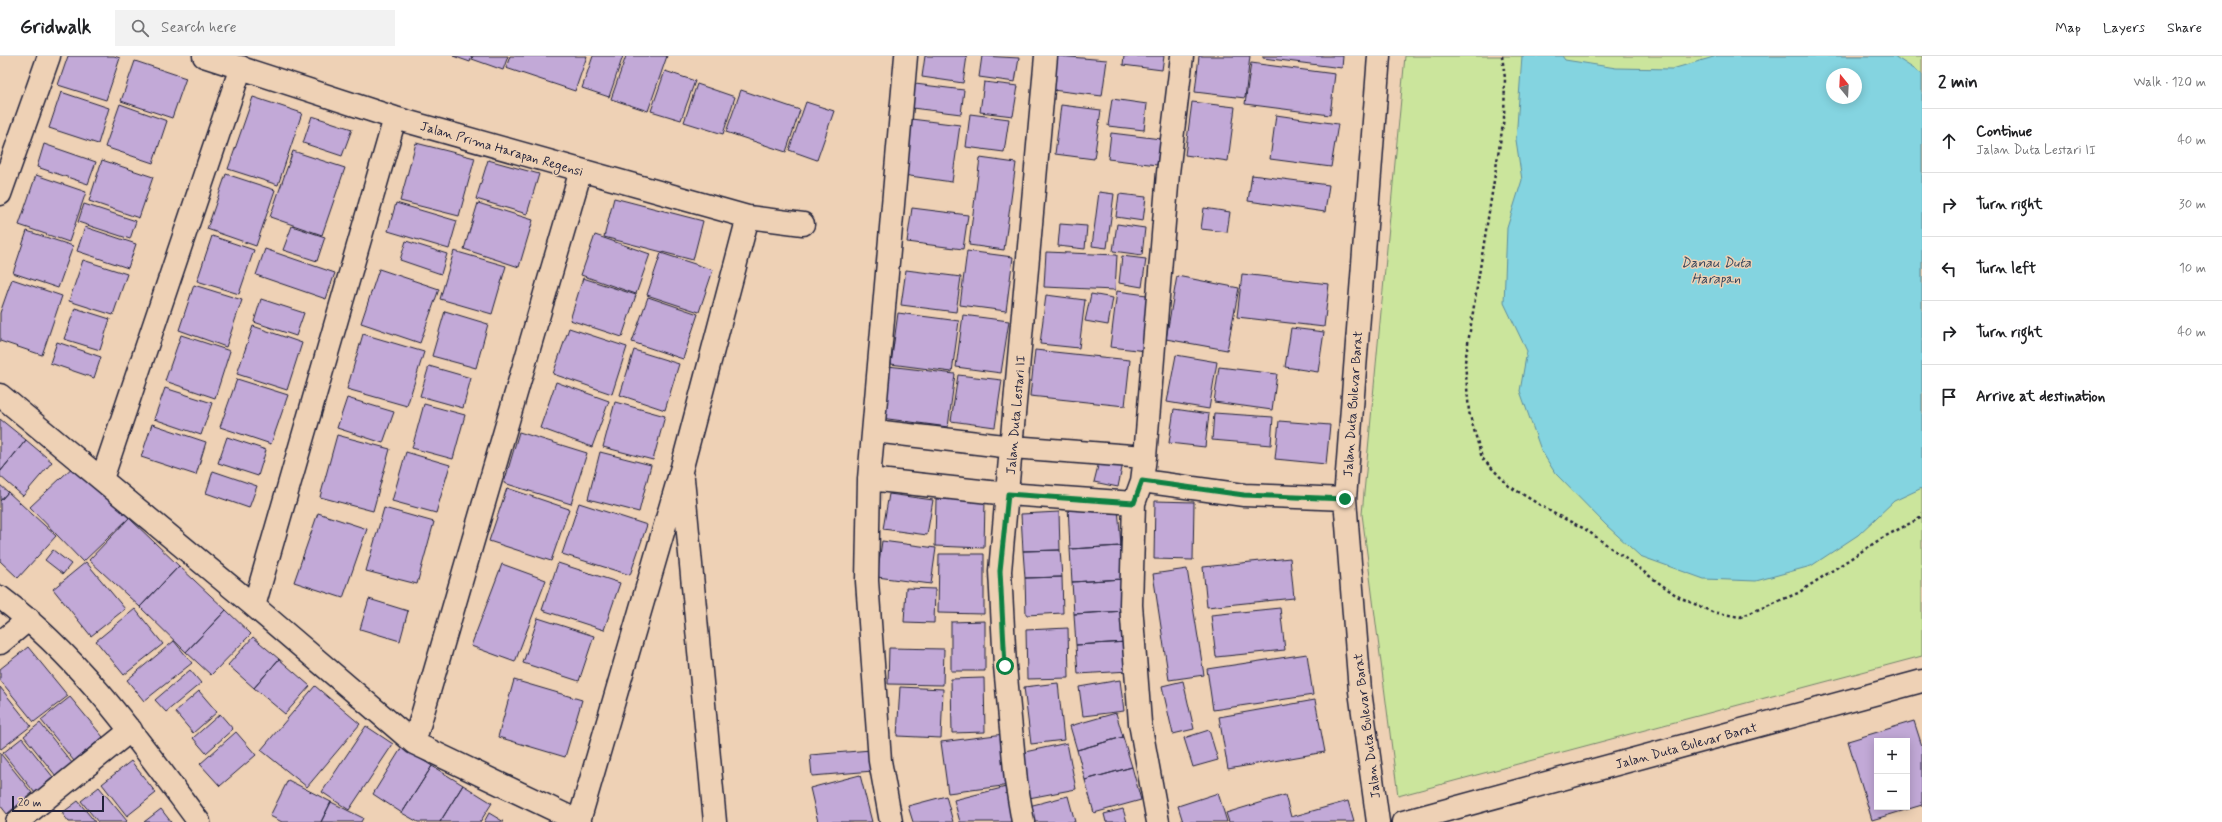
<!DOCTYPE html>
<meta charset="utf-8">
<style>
body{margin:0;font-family:Mynerve,sans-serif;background:#f2f2f2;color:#202124}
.controls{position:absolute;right:12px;bottom:12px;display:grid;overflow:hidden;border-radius:0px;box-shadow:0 2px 10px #0003}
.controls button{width:36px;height:36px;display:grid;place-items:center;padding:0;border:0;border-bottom:1px solid #e0e0e0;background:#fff;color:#202124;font:20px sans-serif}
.compass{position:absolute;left:1826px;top:12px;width:36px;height:36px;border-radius:50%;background:#fff;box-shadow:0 2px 10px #0003;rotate:342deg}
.scale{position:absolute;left:12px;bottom:10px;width:92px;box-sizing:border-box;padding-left:4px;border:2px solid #22223b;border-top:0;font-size:11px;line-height:14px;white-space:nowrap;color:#22223b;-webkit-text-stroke:3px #eed1b5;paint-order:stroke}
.stop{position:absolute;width:12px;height:12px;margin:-9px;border:3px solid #0b8043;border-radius:50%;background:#fff}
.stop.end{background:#0b8043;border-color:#fff;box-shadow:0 1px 4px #0008}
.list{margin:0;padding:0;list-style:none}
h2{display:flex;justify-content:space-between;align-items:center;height:52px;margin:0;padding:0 16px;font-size:17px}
h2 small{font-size:13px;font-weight:400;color:#757577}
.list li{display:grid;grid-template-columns:26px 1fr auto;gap:12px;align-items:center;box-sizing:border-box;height:64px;padding:0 16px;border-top:1px solid #e0e0e0}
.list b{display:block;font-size:15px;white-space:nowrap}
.list p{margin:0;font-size:13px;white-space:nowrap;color:#757577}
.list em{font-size:13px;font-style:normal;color:#757577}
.icon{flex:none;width:22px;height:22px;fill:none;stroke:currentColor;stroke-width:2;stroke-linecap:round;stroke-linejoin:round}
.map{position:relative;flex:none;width:1922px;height:766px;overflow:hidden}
header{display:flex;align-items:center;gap:24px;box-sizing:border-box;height:56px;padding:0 20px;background:#fff;border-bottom:1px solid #e0e0e0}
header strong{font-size:19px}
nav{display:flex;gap:22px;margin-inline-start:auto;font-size:14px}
.search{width:280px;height:36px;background:#f2f2f2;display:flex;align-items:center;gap:10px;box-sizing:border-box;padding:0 14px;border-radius:0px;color:#757577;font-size:15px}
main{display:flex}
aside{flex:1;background:#fff}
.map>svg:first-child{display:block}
.green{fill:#cbe59c;stroke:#76846c;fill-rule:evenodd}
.water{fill:#84d4e0;stroke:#5d8d9e;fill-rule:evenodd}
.building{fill:#c2a9d7;stroke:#22223b;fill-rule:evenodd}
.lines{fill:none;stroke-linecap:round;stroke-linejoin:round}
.minor-casing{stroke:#22223b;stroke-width:25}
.path{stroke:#22223b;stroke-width:2.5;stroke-dasharray:3 3;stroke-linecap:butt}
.minor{stroke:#eed1b5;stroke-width:22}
.route{stroke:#0b8043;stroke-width:5}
.labels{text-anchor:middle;stroke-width:3;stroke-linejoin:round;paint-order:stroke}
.street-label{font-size:13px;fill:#22223b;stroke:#eed1b5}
.water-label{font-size:14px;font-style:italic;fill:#36465c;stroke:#eed1b5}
</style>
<header>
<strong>Gridwalk</strong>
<div class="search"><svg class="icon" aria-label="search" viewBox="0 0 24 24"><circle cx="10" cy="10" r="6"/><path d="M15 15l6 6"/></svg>Search here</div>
<nav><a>Map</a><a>Layers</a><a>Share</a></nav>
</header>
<main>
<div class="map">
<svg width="1922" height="766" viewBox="0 0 1922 766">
<rect width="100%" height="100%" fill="#eed1b5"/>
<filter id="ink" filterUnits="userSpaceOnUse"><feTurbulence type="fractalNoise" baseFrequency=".025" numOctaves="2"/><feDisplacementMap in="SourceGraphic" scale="8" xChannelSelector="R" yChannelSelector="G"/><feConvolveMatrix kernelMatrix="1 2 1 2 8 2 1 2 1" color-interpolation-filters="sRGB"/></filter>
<g filter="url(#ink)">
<path class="green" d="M1405 0H1922V600L1398 740 1362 458ZM1832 18H1856V42H1832Z"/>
<path class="water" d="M1522 0H1562L1565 4 1616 12 1672 13 1717 0H1894L1922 18V432L1894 445 1858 479 1811 510 1756 525 1704 523 1640 500 1606 469 1555 417 1541 394 1520 335 1527 295 1504 247 1507 172 1522 124 1516 84ZM1832 18H1856V42H1832Z"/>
<path class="building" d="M68 0H114L120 2 106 44 58 29Z
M453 0H472L470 6Z
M473 0H508L503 14 472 3Z
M510 0H587L575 35 506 12Z
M593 0H623L609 41 582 32Z
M626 0H667L648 55 611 43Z
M925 0H967L963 27 922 21Z
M982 0 1019 2 1015 26 979 21Z
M1057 0 1107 4 1102 40 1052 34Z
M1124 0H1164L1162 14 1123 9Z
M1199 0H1250L1245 42 1195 36Z
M1263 0H1343L1342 12 1263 2Z
M135 5 186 22 172 62 121 45Z
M1251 7 1335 18 1330 59 1245 48Z
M665 15 695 25 681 64 651 55Z
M984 26 1018 30 1013 60 980 56Z
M697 28 735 41 723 78 684 66Z
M915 28 964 34 961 58 912 52Z
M741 34 800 54 786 96 726 76Z
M61 36 109 52 98 88 49 72Z
M253 41 302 57 278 129 228 113Z
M1112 43 1147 48 1144 74 1108 70Z
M806 46 834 55 817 104 789 94Z
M1192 46 1235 51 1228 105 1185 99Z
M120 48 167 65 153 107 105 91Z
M1061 49 1101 54 1094 103 1055 98Z
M970 58 1009 63 1004 96 966 91Z
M1276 59 1338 68 1331 111 1270 103Z
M312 60 352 73 342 100 303 87Z
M911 63 960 69 952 126 903 119Z
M1111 77 1161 83 1157 109 1108 103Z
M416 87 475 102 459 160 400 145Z
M44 88 96 106 88 128 37 111Z
M293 95 345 112 322 179 270 161Z
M980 102 1016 107 1004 194 969 189Z
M102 104 153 121 139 162 89 145Z
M488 104 539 118 527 158 476 143Z
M226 118 275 134 256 190 207 173Z
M36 119 86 136 69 186 19 169Z
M1252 119 1329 129 1325 156 1248 145Z
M1099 136 1114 138 1107 192 1092 190Z
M1119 138 1146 141 1143 165 1116 161Z
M614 142 703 165 693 204 604 181Z
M396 147 457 165 449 193 388 175Z
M478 147 533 164 519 211 464 193Z
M84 148 136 165 130 183 78 166Z
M912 152 968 159 963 193 907 186Z
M1204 152 1230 156 1227 176 1201 173Z
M1060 168 1087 170 1085 193 1058 190Z
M1117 168 1145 172 1142 199 1113 195Z
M292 170 325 181 317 205 283 194Z
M85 171 136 188 128 212 77 195Z
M27 175 73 190 58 232 13 217Z
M595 179 650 198 636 238 581 219Z
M212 180 254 194 239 238 197 225Z
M406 185 447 198 441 218 400 204Z
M265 193 335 217 326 243 256 219Z
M454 195 506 210 492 258 440 243Z
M967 195 1013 201 1006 255 960 249Z
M1046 196 1117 199 1115 234 1044 231Z
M661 197 713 214 699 256 647 239Z
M1122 200 1146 203 1142 231 1119 227Z
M83 204 127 218 113 259 69 245Z
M379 213 439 233 420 287 361 267Z
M906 214 961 221 956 256 901 249Z
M1242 218 1329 228 1324 271 1237 261Z
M1177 220 1239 232 1227 294 1166 283Z
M583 222 636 239 622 281 570 264Z
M12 223 62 240 42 299 0 285V257Z
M194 229 242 244 226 291 179 274Z
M1117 235 1154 240 1147 295 1110 291Z
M1091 238 1113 242 1108 269 1085 265Z
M1046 239 1085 244 1079 292 1040 288Z
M648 241 698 258 683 303 632 286Z
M261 243 304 257 296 280 254 266Z
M75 252 110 263 100 294 64 283Z
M445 255 488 268 476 312 432 300Z
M898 257 959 265 952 316 891 308Z
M963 259 1009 265 1001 317 956 311Z
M253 270 302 287 287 334 237 318Z
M569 272 627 291 612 338 553 318Z
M1291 272 1324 276 1318 316 1285 311Z
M363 278 424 296 407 350 347 333Z
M181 279 230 295 215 342 165 325Z
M57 286 101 301 94 322 50 307Z
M634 294 679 308 665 354 620 339Z
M1035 294 1130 304 1125 350 1030 340Z
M1176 299 1217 306 1209 353 1167 346Z
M429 310 471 322 463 352 420 340Z
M888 310 955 318 948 371 881 362Z
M1219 311 1277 318 1272 354 1214 346Z
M958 319 1002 324 995 371 951 365Z
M237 323 288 339 271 388 220 371Z
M556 326 609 345 592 391 540 372Z
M165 332 212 347 201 379 154 363Z
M347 342 394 356 383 387 337 372Z
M615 346 665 360 653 404 603 391Z
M424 348 465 359 453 403 412 392Z
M1174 353 1209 358 1205 391 1169 387Z
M1214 357 1273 361 1271 389 1212 384Z
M0 363 26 384 0 416Z
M1279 365 1330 369 1326 408 1275 403Z
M152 368 206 386 196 419 141 401Z
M519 376 587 397 571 448 504 427Z
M337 379 390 393 373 455 320 441Z
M227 381 266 394 258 420 218 407Z
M26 384 52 406 23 440 0 420V416Z
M406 396 450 409 436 457 392 445Z
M600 396 651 409 639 456 588 443Z
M1100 402 1123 407 1118 431 1094 426Z
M77 407 129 462 83 506 30 451Z
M213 415 257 430 249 452 206 437Z
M0 429 8 436 0 445Z
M507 432 569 453 551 505 489 485Z
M8 436 56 480 18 522 0 505V445Z
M889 438 933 444 927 479 883 473Z
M936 443 985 444 984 492 935 490Z
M1155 445 1194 446 1193 504 1154 503Z
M579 447 647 469 630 519 562 498Z
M1068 449 1118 451 1121 490 1070 493Z
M384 452 434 466 417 528 366 515Z
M1059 456 1060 494 1023 495 1021 458Z
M318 457 367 473 343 542 294 526Z
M129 462 179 510 140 551 89 504Z
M882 485 936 492 931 528 877 521Z
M1121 490 1123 523 1072 526 1070 493Z
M53 494 71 508 63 518 45 504Z
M1060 494 1062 521 1025 522 1023 495Z
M939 498H984V558L938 557Z
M1290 502 1294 542 1207 551 1203 511Z
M86 506 125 553 91 580 53 533Z
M558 507 620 527 604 574 542 554Z
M502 508 546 524 515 606 471 590Z
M179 510 226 554 186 596 140 551Z
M1187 513 1204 619 1169 624 1153 518Z
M1062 521 1063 557 1026 559 1025 522Z
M1123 523 1125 555 1074 558 1072 526Z
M906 532 935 533 934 567 904 566Z
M369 543 408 555 400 585 360 573Z
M1280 552 1285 594 1216 601 1211 559Z
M135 553 163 588 124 619 96 585Z
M226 554 251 578 211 619 186 596Z
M1125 555 1127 586 1076 589 1074 558Z
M538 562 594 580 579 625 523 607Z
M985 565V615H951V566Z
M1068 572 1069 622 1027 623 1026 574Z
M253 581 279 603 254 632 228 609Z
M174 585 192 607 144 645 127 624Z
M1127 586 1129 615 1078 618 1076 589Z
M28 591 68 640 34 666 0 624V613Z
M889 592 944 593 943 629 888 628Z
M1307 598 1313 639 1213 654 1207 613Z
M279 603 310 630 285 658 254 632Z
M190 614 201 627 166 656 155 644Z
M984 622 985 676 952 677 951 623Z
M514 624 582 644 565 701 498 681Z
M1120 624 1124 655 1083 660 1079 631Z
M1183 625 1194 673 1173 678 1162 630Z
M1058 627 1064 684 1031 688 1024 631Z
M315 630 360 668 307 731 261 694Z
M0 631 31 670 1 693 0 692Z
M900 631 943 633 941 682 897 680Z
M199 635 217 656 193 677 175 656Z
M70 641 103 681 74 705 41 664Z
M1315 644 1325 696 1228 713 1219 661Z
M1116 657 1123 681 1077 694 1070 670Z
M220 658 233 673 206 697 193 682Z
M1914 665 1922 690V749L1872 764 1848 685ZM1877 685H1907V751H1877Z
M40 667 72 707 56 720 24 680Z
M366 670 393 688 349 754 322 736Z
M1209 674 1218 704 1193 711 1184 682Z
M236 676 256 699 220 730 200 708Z
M1004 678 1010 729 948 737 941 686Z
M1123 681 1132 711 1085 724 1077 694Z
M22 682 53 721 35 737 3 697Z
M1067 687 1076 733 1029 742 1020 697Z
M402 691 432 710 402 757 373 738Z
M871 694 873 715 812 720 810 699Z
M0 697 32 737 7 758 0 749Z
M131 705 156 737 127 760 102 728Z
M432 710 463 729 440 766H418L402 757Z
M1132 711 1141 744 1094 757 1085 724Z
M860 719 872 766H818L810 732Z
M288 724 331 746 321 766H282L270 760Z
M463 729 492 747 480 766H440Z
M1010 730 1019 766H960L954 744Z
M99 731 127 765 126 766H98L81 745Z
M1218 737 1227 766H1183L1178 750Z
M1285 739 1291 761 1348 745 1354 766H1229L1226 757Z
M946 740 953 766H913L908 750Z
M1068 740 1075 766H1033L1029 750Z
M78 745 95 766H69L62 757Z
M331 746 363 762 361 766H321Z
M161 753 171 766H144Z
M1123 753 1127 766H1106L1104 758Z
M489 757 504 766H484Z"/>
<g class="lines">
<g class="minor-casing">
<path id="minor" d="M204 0 395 62 748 161 803 168
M0 138 49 0
M0 339 254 550 414 687 580 766
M874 375 1012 391 1145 401
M102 423 241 11
M683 423 715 766
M869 423 1008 438 1134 447
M1142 425 1244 439 1345 443
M0 541C81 602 139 685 199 766
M254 550 395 62
M0 587 29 563
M414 687 581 114
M579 765 682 411 748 161
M17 766 131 674
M891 766 880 705 867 525 869 423 906 0
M1023 766 1016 725 1005 610 1000 515 1046 0
M1158 766 1140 667 1131 549 1134 447 1142 425 1145 401 1168 117 1182 0
M1378 766 1360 635 1345 443 1379 0
M1403 766 1922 625"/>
</g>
<path class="path" d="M1502 0 1505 22 1504 62 1465 306 1469 356 1482 402 1509 430 1553 457 1585 473 1677 540 1712 556 1740 561 1798 537 1882 482 1922 461"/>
<use href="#minor" class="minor"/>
</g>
</g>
<g class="lines" filter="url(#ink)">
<path class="route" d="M1005 610 1000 515 1008 438 1134 447 1142 425 1244 439 1345 443"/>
</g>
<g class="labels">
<g class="street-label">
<text transform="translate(502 92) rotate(16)" y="5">Jalan Prima Harapan Regensi</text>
<text transform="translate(1352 348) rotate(-86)" y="5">Jalan Duta Bulevar Barat</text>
<text transform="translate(1015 359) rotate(-85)" y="5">Jalan Duta Lestari II</text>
<text transform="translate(1366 670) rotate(-97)" y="5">Jalan Duta Bulevar Barat</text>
<text transform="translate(1686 689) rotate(-15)" y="5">Jalan Duta Bulevar Barat</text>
</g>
<g class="water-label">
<text x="1716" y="211">Danau Duta<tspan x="1716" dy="16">Harapan</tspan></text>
</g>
</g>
</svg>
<div class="controls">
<button>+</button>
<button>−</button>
</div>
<svg class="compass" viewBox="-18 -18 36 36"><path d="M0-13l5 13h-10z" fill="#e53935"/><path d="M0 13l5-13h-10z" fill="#757577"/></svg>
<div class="scale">20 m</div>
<div class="stop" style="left:1005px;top:610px"></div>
<div class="stop end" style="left:1345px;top:443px"></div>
</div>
<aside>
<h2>2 min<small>Walk · 120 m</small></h2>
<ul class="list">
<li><svg class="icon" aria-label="ahead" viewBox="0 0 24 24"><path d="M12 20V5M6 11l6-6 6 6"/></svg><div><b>Continue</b><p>Jalan Duta Lestari II</p></div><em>40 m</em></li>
<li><svg class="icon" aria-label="right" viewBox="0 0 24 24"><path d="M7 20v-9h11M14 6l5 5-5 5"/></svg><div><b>Turn right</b></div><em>30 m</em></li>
<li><svg class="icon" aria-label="left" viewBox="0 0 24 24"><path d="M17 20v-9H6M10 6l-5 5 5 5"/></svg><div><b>Turn left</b></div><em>10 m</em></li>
<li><svg class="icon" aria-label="right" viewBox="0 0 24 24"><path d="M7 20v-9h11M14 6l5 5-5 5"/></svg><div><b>Turn right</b></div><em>40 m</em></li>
<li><svg class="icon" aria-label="arrive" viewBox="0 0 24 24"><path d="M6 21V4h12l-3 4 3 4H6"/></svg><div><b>Arrive at destination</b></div></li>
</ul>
</aside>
</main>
